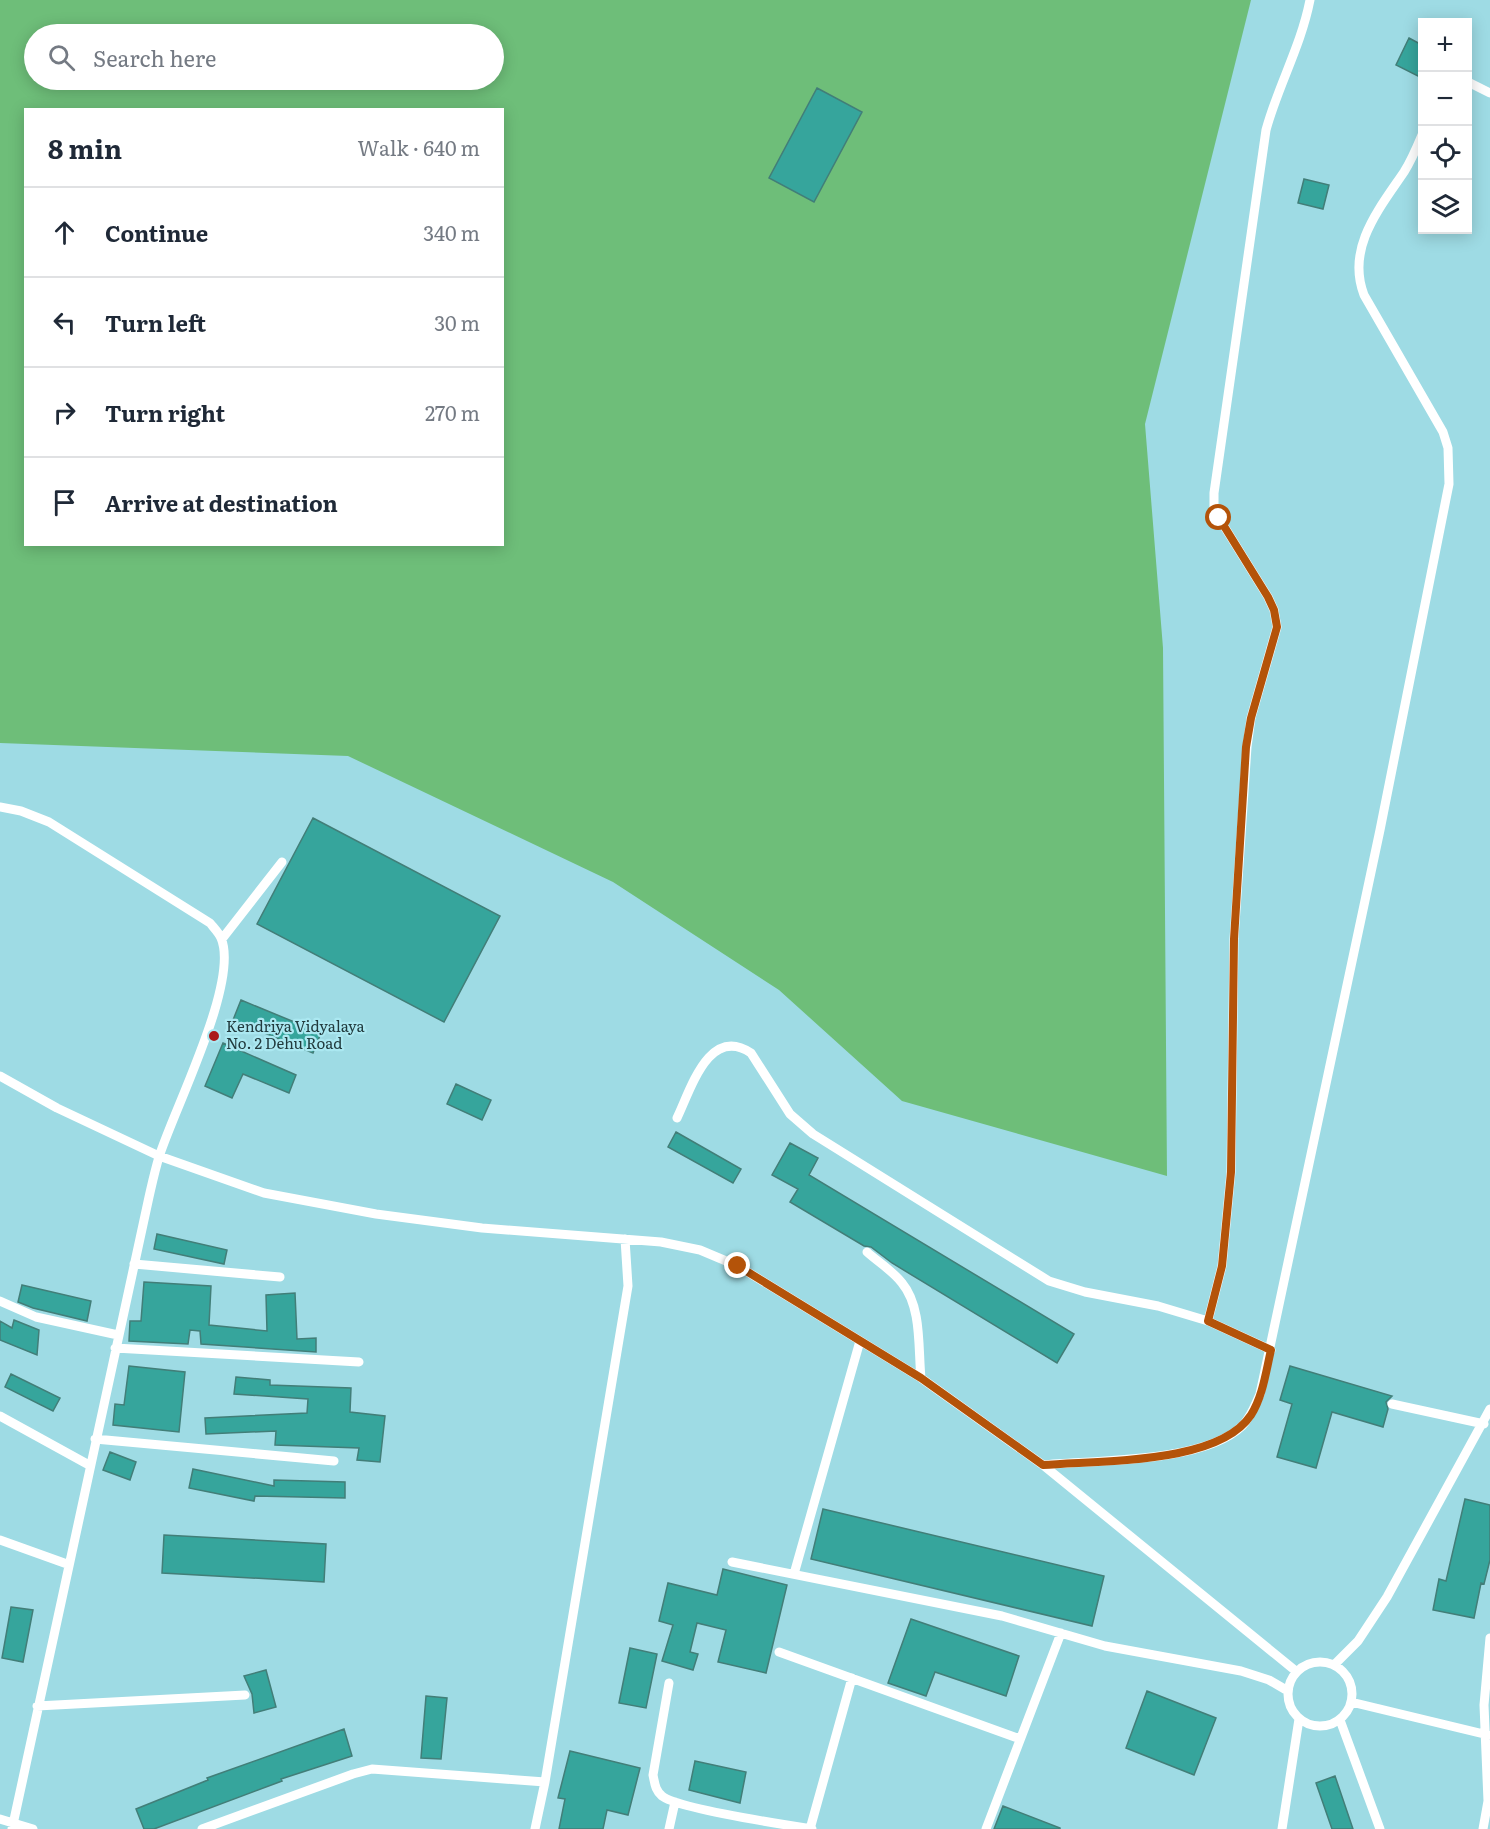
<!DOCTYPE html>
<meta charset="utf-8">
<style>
body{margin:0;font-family:Literata,serif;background:#f6f6f7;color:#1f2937}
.controls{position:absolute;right:18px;top:18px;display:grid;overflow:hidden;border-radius:0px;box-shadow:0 3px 15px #0003}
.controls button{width:54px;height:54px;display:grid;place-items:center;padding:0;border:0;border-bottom:2px solid #e0e1e3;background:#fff;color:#1f2937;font:30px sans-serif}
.stop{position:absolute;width:18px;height:18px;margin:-14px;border:4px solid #b45309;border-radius:50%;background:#fff}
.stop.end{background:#b45309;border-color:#fff;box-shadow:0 2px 6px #0008}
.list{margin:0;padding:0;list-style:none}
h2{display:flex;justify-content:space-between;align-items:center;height:78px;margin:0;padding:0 24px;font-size:26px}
h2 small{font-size:20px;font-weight:400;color:#747a83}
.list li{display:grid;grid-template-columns:39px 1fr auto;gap:18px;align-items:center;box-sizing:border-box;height:90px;padding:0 24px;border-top:2px solid #e0e1e3}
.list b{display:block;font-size:22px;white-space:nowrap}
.list em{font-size:20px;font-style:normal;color:#747a83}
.icon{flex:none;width:33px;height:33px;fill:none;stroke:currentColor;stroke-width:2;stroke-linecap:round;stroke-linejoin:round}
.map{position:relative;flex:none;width:1490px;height:1829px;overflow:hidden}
.search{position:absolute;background:#fff;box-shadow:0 3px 15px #0003;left:24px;top:24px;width:480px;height:66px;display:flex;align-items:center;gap:15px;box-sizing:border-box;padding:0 21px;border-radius:33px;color:#747a83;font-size:22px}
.panel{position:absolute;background:#fff;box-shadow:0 3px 15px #0003;left:24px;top:108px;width:480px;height:438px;border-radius:0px}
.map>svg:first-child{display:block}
.green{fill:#6ebe79;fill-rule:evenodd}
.building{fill:#36a59c;stroke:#427e78;stroke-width:1.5}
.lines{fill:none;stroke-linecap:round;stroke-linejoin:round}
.service{stroke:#fff;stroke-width:9}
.route{stroke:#b45309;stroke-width:8}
.poi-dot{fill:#ab1919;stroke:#abe8f1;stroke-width:2}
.labels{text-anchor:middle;stroke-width:4.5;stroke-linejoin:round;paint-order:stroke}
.poi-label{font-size:15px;fill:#213a3d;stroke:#abe8f1;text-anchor:start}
</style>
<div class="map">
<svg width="1490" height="1829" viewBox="0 0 1490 1829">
<rect width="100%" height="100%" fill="#9edbe4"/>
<path class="green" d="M0 0H1251L1145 424 1163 648 1167 1176 902 1101 779 990 613 882 348 756 0 743ZM34 34H494V80H34ZM26 110H502V544H26Z"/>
<path class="building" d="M1409 38 1422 45V78L1396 65Z
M817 88 862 112 814 202 769 178Z
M1304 179 1329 185 1323 209 1298 203Z
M313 818 500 916 444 1022 257 924Z
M241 1000 321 1033 313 1053 233 1020Z
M223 1043 296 1075 289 1093 243 1074 232 1098 205 1086Z
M456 1084 491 1100 482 1120 447 1104Z
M676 1132 741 1169 733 1183 668 1147Z
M790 1143 818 1158 809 1175 1074 1334 1057 1363 892 1263 871 1247 864 1246 790 1202 798 1189 772 1175Z
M157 1234 227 1250 224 1264 154 1249Z
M144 1282 211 1286 209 1325 267 1331 266 1295 295 1293 297 1339 316 1338V1352L201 1344 200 1331 190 1330 188 1344 129 1341 130 1321H141Z
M22 1285 91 1301 87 1321 33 1308 18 1302Z
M14 1320 39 1330 37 1355 0 1340V1321L12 1328Z
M129 1366 185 1372 179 1432 113 1425 115 1404 124 1405Z
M1290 1366 1392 1396 1386 1402 1388 1409 1383 1427 1332 1412 1316 1468 1277 1457 1292 1404 1280 1400Z
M11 1374 60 1398 53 1411 5 1387Z
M236 1377 270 1380V1385L351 1388 350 1412 385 1416 380 1462 357 1460 359 1448 275 1445 276 1431 206 1434 205 1418 307 1413 308 1399 234 1394Z
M110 1452 136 1462 130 1480 103 1470Z
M193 1469 274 1486V1480L345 1482V1498L255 1496 254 1501 189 1488Z
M1465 1499 1490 1505V1560L1484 1584 1481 1583 1474 1618 1433 1610 1439 1579 1446 1581Z
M823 1509 1104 1576 1092 1626 811 1559Z
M164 1535 326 1544 324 1582 162 1573Z
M723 1569 787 1585 766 1673 718 1662 726 1630 697 1623 690 1652 698 1654 693 1670 662 1661 673 1625 659 1621 668 1583 717 1595Z
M11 1607 33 1610 23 1662 2 1658Z
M911 1619 1019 1656 1006 1696 935 1672 926 1696 888 1683Z
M630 1648 657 1654 646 1708 619 1703Z
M266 1670 276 1707 254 1713 252 1694 244 1676Z
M1147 1691 1216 1718 1194 1775 1126 1748Z
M426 1696 447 1698 441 1759 421 1758Z
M344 1729 352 1756 281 1779 282 1781 154 1829H144L136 1809 208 1780 207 1778Z
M570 1751 640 1768 628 1815 607 1810 603 1829H559L565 1799 558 1798Z
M695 1761 746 1772 740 1803 689 1790Z
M1335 1776 1353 1829H1332L1316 1783Z
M1003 1806 1060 1828V1829H994Z"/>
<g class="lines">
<path class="service" d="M1468 82 1490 93
M0 807 21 811 49 822 210 923C214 928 219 933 221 938 240 982 173 1111 159 1157 155 1170 152 1184 149 1197L12 1829
M222 939 282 862
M0 1076 57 1108 159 1156 264 1193 376 1214 482 1228 661 1242 700 1250 738 1266 921 1378 1043 1465 1297 1672
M677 1118C691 1089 709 1025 751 1053L790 1114 813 1134 1049 1281 1085 1292 1158 1306 1208 1321 1271 1350
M867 1252C878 1262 893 1271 902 1283 922 1307 918 1348 921 1378
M134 1264 280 1277
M0 1301 36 1317 118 1335
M1208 1321 1222 1266 1231 1172 1234 939 1247 747 1251 718 1277 627 1274 610 1268 597 1219 518 1214 508V493L1266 130C1278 86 1301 46 1310 0
M115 1348 359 1362
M1392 1404 1484 1424
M0 1416 89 1465
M95 1439 334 1461
M1043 1465C1096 1460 1204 1463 1242 1426 1251 1417 1255 1405 1260 1394L1380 830 1449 484 1448 448 1443 432 1364 295C1346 248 1379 209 1404 172 1411 161 1417 147 1422 135
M0 1540 67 1564
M732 1562 1002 1616 1105 1646 1241 1671 1269 1680 1288 1691
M794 1574 860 1341
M779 1652 1020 1739
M1288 1694a32 32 0 1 1 64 0a32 32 0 1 1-64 0Z
M1334 1665 1358 1641 1387 1597 1490 1409
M669 1683 653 1775C655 1784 655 1790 662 1796 677 1808 786 1825 812 1829
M1351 1702 1488 1735
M37 1706 245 1695
M1340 1720 1380 1829
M0 1819 33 1829
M202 1829 353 1774 372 1769 545 1782
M535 1829 545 1782 628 1286 625 1239
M669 1829 675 1802
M810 1829 852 1678
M986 1829 1061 1633
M1282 1829 1299 1719
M1483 1829 1488 1801 1484 1705 1490 1638"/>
</g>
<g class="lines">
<path class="route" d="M738 1266 921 1378 1043 1465C1099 1460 1218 1465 1251 1415 1263 1396 1266 1371 1271 1350L1208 1321 1222 1266 1231 1172 1234 939 1246 747 1251 718 1277 627 1274 610 1268 597 1219 518"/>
</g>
<circle class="poi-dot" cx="214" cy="1036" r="6"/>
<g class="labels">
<g class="poi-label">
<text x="226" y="1032">Kendriya Vidyalaya<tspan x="226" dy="17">No. 2 Dehu Road</tspan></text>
</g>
</g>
</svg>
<div class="controls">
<button>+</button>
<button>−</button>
<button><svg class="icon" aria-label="locate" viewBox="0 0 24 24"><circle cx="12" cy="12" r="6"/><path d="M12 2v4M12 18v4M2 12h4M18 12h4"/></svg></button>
<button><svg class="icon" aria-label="layers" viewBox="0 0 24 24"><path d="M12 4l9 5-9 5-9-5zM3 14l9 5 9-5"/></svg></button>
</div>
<div class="stop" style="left:1219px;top:518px"></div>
<div class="stop end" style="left:738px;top:1266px"></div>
<div class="search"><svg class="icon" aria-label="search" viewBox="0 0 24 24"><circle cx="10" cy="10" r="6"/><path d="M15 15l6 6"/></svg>Search here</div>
<section class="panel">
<h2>8 min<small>Walk · 640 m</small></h2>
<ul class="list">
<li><svg class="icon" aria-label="ahead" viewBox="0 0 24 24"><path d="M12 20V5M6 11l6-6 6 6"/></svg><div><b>Continue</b></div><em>340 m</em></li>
<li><svg class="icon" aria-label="left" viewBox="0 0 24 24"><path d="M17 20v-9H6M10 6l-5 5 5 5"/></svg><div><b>Turn left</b></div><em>30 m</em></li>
<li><svg class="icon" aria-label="right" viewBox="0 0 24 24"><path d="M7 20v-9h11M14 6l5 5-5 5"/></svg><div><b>Turn right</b></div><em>270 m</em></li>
<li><svg class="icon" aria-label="arrive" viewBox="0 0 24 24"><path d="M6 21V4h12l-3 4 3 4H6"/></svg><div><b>Arrive at destination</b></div></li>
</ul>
</section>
</div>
